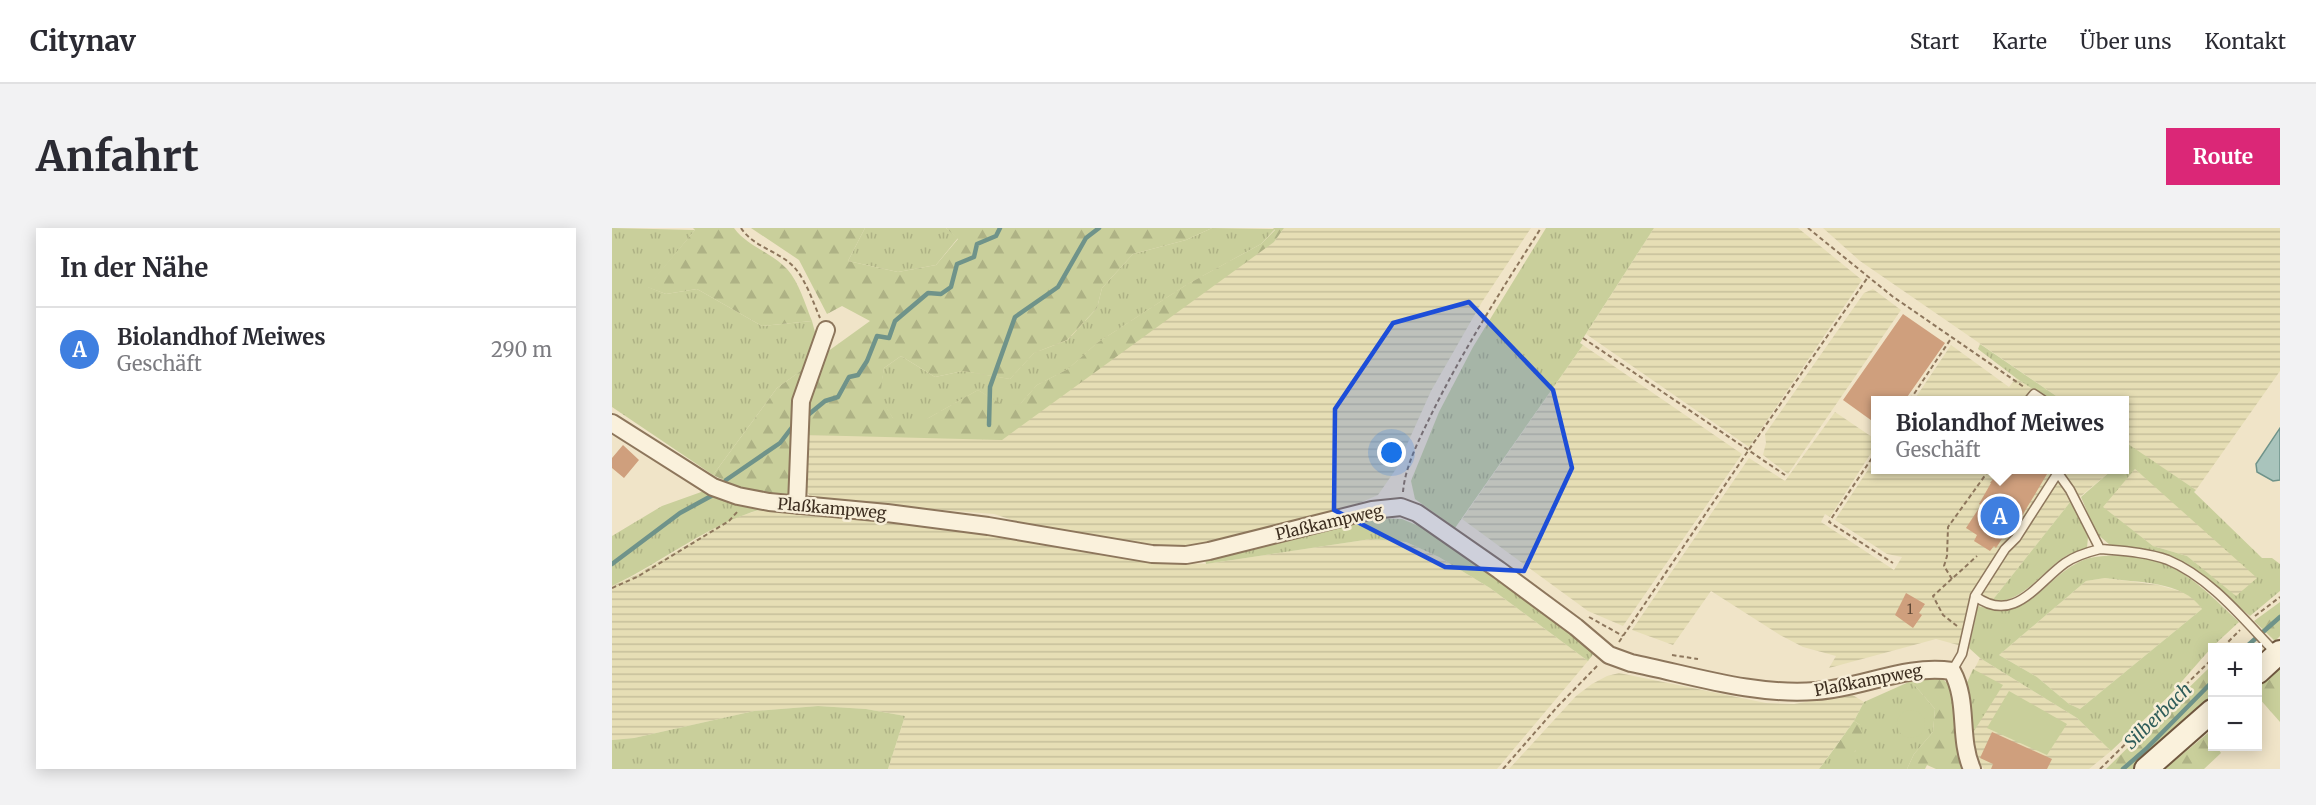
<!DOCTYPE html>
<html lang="de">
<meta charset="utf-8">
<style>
body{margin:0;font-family:Merriweather,serif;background:#f2f2f3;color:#2b2b33}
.controls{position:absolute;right:18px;bottom:18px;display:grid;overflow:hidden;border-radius:0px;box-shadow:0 3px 15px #0003}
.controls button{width:54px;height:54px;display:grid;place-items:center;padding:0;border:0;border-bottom:2px solid #e1e1e2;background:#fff;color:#2b2b33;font:30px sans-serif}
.you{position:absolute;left:780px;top:225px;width:21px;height:21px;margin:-15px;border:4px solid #fff;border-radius:50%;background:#1a73e8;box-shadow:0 0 0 9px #1a73e833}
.badge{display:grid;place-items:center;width:39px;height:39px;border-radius:50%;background:#db2777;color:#fff;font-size:20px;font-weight:700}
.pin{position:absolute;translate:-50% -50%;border:3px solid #fff;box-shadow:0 2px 6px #0006}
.popup{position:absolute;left:1259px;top:168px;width:258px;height:78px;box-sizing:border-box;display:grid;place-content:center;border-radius:0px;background:#fff;filter:drop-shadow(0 2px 4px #0005);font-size:20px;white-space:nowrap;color:#7c7c81}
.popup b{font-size:22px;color:#2b2b33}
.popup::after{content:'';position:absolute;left:50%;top:100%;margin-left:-12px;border:12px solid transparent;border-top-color:#fff}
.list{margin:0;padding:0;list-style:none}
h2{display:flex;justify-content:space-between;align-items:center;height:78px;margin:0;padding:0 24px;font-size:26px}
h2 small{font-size:20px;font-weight:400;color:#7c7c81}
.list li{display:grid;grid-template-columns:39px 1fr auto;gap:18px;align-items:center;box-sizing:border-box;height:84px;padding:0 24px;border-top:2px solid #e1e1e2}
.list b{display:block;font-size:22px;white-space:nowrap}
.list p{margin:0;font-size:20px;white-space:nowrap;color:#7c7c81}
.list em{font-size:20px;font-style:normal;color:#7c7c81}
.map{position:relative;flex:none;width:1668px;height:541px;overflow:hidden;border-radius:0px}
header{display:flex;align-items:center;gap:36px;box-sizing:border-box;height:84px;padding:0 30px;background:#fff;border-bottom:2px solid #e1e1e2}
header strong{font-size:28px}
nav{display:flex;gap:33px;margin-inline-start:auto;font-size:21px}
.intro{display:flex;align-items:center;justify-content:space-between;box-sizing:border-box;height:144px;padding:0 36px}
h1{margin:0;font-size:42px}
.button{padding:15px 27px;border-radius:0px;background:#db2777;color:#fff;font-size:21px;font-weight:700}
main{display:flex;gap:36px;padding:0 36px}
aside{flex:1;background:#fff;border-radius:0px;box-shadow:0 3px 15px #0003}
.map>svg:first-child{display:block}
.farmland{fill:url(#farmland-rules)}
.grass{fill:url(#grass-tufts);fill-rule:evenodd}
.forest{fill:url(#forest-firs)}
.green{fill:#c9cf9b}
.water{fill:#a9c4bc;stroke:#6f938a;stroke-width:1.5}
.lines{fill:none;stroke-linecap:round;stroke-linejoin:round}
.stream{stroke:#6f938a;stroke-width:4.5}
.building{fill:#cf9f7d}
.service-casing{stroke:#8d765c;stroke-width:11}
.minor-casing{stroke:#8d765c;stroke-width:20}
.secondary-casing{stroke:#6f573f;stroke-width:26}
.path{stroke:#8d765c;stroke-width:2;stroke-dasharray:4.5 3;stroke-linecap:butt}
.service{stroke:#faf1dc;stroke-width:8}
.minor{stroke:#faf1dc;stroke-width:16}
.secondary{stroke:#faf1dc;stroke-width:22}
.marked{fill:#1d4ed8;fill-opacity:0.2;stroke:#1d4ed8;stroke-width:4.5;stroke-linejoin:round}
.labels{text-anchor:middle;stroke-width:5;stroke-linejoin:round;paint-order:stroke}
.number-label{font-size:14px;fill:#624a37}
.street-label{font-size:16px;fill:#3d2e20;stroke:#f7eed8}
.water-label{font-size:18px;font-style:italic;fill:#2f5d5a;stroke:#f7eed8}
</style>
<header>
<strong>Citynav</strong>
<nav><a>Start</a><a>Karte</a><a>Über uns</a><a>Kontakt</a></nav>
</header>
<div class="intro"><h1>Anfahrt</h1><a class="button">Route</a></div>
<main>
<aside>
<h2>In der Nähe<small></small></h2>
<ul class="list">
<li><span class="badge" style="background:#3f7fe0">A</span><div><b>Biolandhof Meiwes</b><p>Geschäft</p></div><em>290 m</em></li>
</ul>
</aside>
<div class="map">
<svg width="1668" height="541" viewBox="0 0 1668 541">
<defs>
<pattern id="farmland-rules" width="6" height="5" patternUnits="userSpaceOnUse" patternTransform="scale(1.5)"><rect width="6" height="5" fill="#e6deb5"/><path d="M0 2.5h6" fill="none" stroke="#c6bf9b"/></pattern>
<pattern id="grass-tufts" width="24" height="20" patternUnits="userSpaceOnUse" patternTransform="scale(1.5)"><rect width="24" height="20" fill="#c9cf9b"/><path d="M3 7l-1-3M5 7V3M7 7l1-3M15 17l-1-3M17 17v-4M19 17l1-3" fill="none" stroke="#aeb285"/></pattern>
<pattern id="forest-firs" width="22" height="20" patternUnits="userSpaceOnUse" patternTransform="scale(1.5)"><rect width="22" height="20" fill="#c9cf9b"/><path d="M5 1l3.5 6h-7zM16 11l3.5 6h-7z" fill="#aeb285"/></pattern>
</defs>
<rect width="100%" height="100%" fill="#f0e4c8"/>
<path class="farmland" d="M672 0H919L870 74 819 163 784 241 766 267 736 280 608 313 576 319 534 318 410 295 382 286 202 272 192 261 194 207 662 14Z
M1042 0H1186L1250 52 1137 219 974 106Z
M1211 0H1668V143L1584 262 1513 215 1512 172H1450L1248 33Z
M1261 61 1289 82 1176 246 1151 227 1154 215 1153 206 1252 65Z
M971 117 1130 226 1011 398 976 383 850 291Z
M1339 117 1397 159 1404 150 1437 172H1302Z
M1223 184 1263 211V219L1218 289 1213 286 1209 294 1282 342 1290 329 1275 326 1223 292 1263 231 1264 242H1500L1469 268 1459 273 1379 374 1366 378 1357 420 1324 411 1217 440 1224 428 1191 419 1168 407 1099 363 1061 417 1020 402 1137 230 1173 253Z
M1523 241 1560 273 1646 350 1624 369 1575 328 1541 318 1490 279Z
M150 281 337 299 551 334 594 336 759 311 794 314 827 329 878 360 976 433 885 541H276L293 488 254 481 206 478 142 483 22 510 0 512V358L24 347 117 292Z
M1493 350 1546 357 1571 364 1583 371 1590 381 1468 481 1457 476 1425 449 1387 427 1474 353Z
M1368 430 1465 490 1499 523 1477 541H1372L1356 520 1354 457Z
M1007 445 1154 475 1182 476 1239 466 1252 474 1242 493 1207 541H897L964 468 980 456 995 448Z"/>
<path class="grass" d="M0 0 83 2 36 59 54 66 85 61 150 98 200 93 203 104 193 140 165 160 101 247 0 179Z
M253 0H334L346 10 324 37 286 44 236 33Z
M600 0 663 1 649 16 574 57 485 115 456 141 425 157 408 176 391 178 366 162 313 192H282L267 168 272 140 289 128 323 149 351 143 398 151 422 125 456 112 485 80 490 60 521 26 574 12Z
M934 0H1042L968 115 971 117 843 300 803 271 799 253 827 184 861 119Z
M1368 116 1450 172H1437L1404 150 1366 121Z
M1513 214 1584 262 1582 264 1650 330H1660L1668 336V363L1638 388 1574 336 1529 320 1498 317 1484 305 1469 269 1500 242H1512L1513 230 1517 226 1513 223ZM1523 241 1645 350 1624 368 1575 328 1541 318 1491 279Z
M92 263 127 278 150 281C96 296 51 334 0 358V308L50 278Z
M1459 273 1476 309 1475 320C1467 323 1456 326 1449 331 1427 348 1409 375 1379 374Z
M765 290 790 291 814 301 882 347 982 425 976 433 878 360 827 329 794 314 759 311 594 336 593 331Z
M1513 327C1523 329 1535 330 1545 333 1578 344 1603 372 1627 394L1600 419 1557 468 1499 523 1465 490 1368 430 1357 420 1366 378C1421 393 1426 355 1467 334 1480 327 1498 328 1513 327ZM1493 350C1524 355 1571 352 1590 381L1468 481 1457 476 1425 449 1387 427 1474 353Z
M1361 441 1391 457 1357 511 1354 457Z
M1299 453 1323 481 1321 504 1302 526 1295 541H1207L1219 525 1243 524 1248 497 1242 493 1252 474Z
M206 478 254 481 293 488 276 541H0V512L22 510 142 483Z"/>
<path class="forest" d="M81 0H122C136 19 159 24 175 41 187 54 193 76 200 93L150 98 85 61 54 66 35 59 83 2Z
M139 0H253L236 33 286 44 324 37 346 11 334 0H600L574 12 521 26 490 60 485 80 455 112 422 125 398 151 351 143 323 149 289 128 272 140 268 168 282 192H313L366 162 391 177 408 176 425 157 456 141 485 115 574 57 649 16 663 2 661 0H672L662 14 390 212 195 207 179 268 128 260 101 247 165 160 258 93 230 78 215 86 187 32Z
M1668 374V408L1663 413 1642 393Z
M1668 436V494L1646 469V458Z
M1600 437V471L1524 541H1494Z
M1326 448 1338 457 1343 467 1346 521 1352 541H1324L1315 537 1313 541H1295L1302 526 1321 504 1323 481 1299 453V449Z
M1242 493 1248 497 1252 509 1242 525H1219Z
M1596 505 1600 512V518L1605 519 1609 525 1592 541H1553Z"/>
<path class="green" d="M1397 463 1455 496 1435 527 1375 500Z
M1285 496a14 14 0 1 1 28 0a14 14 0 1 1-28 0Z"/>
<path class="water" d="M1668 200V252L1661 253 1645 244 1644 236Z"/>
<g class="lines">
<path class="stream" d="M196 187 213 173 226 169 237 149 246 147 255 133 265 108 277 110 283 93 316 65 329 66 339 59 345 36 362 29 365 16 384 8 388 0
M377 197 378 159 403 89 446 59 474 10 487 0
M114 252 168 215 181 198
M0 336 68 285 101 267
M1634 419 1668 389
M1511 541 1534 521 1600 454"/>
</g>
<path class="building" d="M1291 86 1333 115 1293 172H1263V195L1231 172Z
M11 217 27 232 12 250 0 240V230Z
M1388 242H1428L1435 246 1401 303 1397 300 1384 320 1382 318 1378 323 1362 313 1365 307 1354 300 1369 277 1367 276 1379 255H1378Z
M1294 365 1313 376 1307 385 1310 387 1301 400 1283 387Z
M1380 504 1440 531 1435 541H1379L1381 536 1368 530Z"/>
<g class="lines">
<g class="service-casing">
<path id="service" d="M1417 172 1422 166 1431 172
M1446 245 1458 262 1488 321C1510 323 1534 324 1556 332 1599 350 1632 392 1664 425
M1363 368C1402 397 1425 355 1453 335 1463 328 1476 324 1488 321
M1340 443 1350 426 1363 368 1393 321 1404 310 1447 243"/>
</g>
<g class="minor-casing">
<path id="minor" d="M0 195 101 259 126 268 157 274 275 285 376 298 540 326 574 327 597 323 760 282 789 279 805 285 887 342 964 399 997 427 1019 435C1079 447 1142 468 1204 463 1250 460 1294 436 1340 443 1357 474 1346 509 1360 541
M185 277 189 173 214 102"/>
</g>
<g class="secondary-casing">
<path id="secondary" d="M1646 444 1668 424
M1534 541 1600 483"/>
</g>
<path class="path" d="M129 0C141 19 167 23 182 39 194 52 201 74 208 90
M1196 0 1280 68 1412 159
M971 110 1173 247
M1298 172 1340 109
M1264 224 1217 294 1281 335
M791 264C793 238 808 210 819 187 851 122 890 61 929 0
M1340 351 1332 338 1335 328 1336 299 1377 242
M0 360 25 349 117 293 126 283
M1643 388 1668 369
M977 389 1011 408
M1345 398 1331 387 1321 368 1365 328
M1007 414 1136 223 1256 49
M1611 419 1628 402
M1060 427 1086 431
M891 541 946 478 986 437
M1488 541 1600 431"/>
<use href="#service" class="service"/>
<use href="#minor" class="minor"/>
<use href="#secondary" class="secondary"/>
</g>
<path class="marked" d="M857 74 941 162 960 240 912 343 833 339 722 282 723 181 781 95Z"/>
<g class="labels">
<g class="number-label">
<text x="1298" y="386">1</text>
</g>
<g class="street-label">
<text transform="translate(220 280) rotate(5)" y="6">Plaßkampweg</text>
<text transform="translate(717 294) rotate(-13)" y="6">Plaßkampweg</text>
<text transform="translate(1256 452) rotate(-11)" y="6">Plaßkampweg</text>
</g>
<g class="water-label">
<text transform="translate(1546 488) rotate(-44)" y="6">Silberbach</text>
</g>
</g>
</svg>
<div class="controls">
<button>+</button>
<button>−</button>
</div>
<div class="you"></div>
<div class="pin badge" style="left:1388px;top:288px;background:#3f7fe0">A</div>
<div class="popup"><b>Biolandhof Meiwes</b>Geschäft</div>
</div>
</main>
